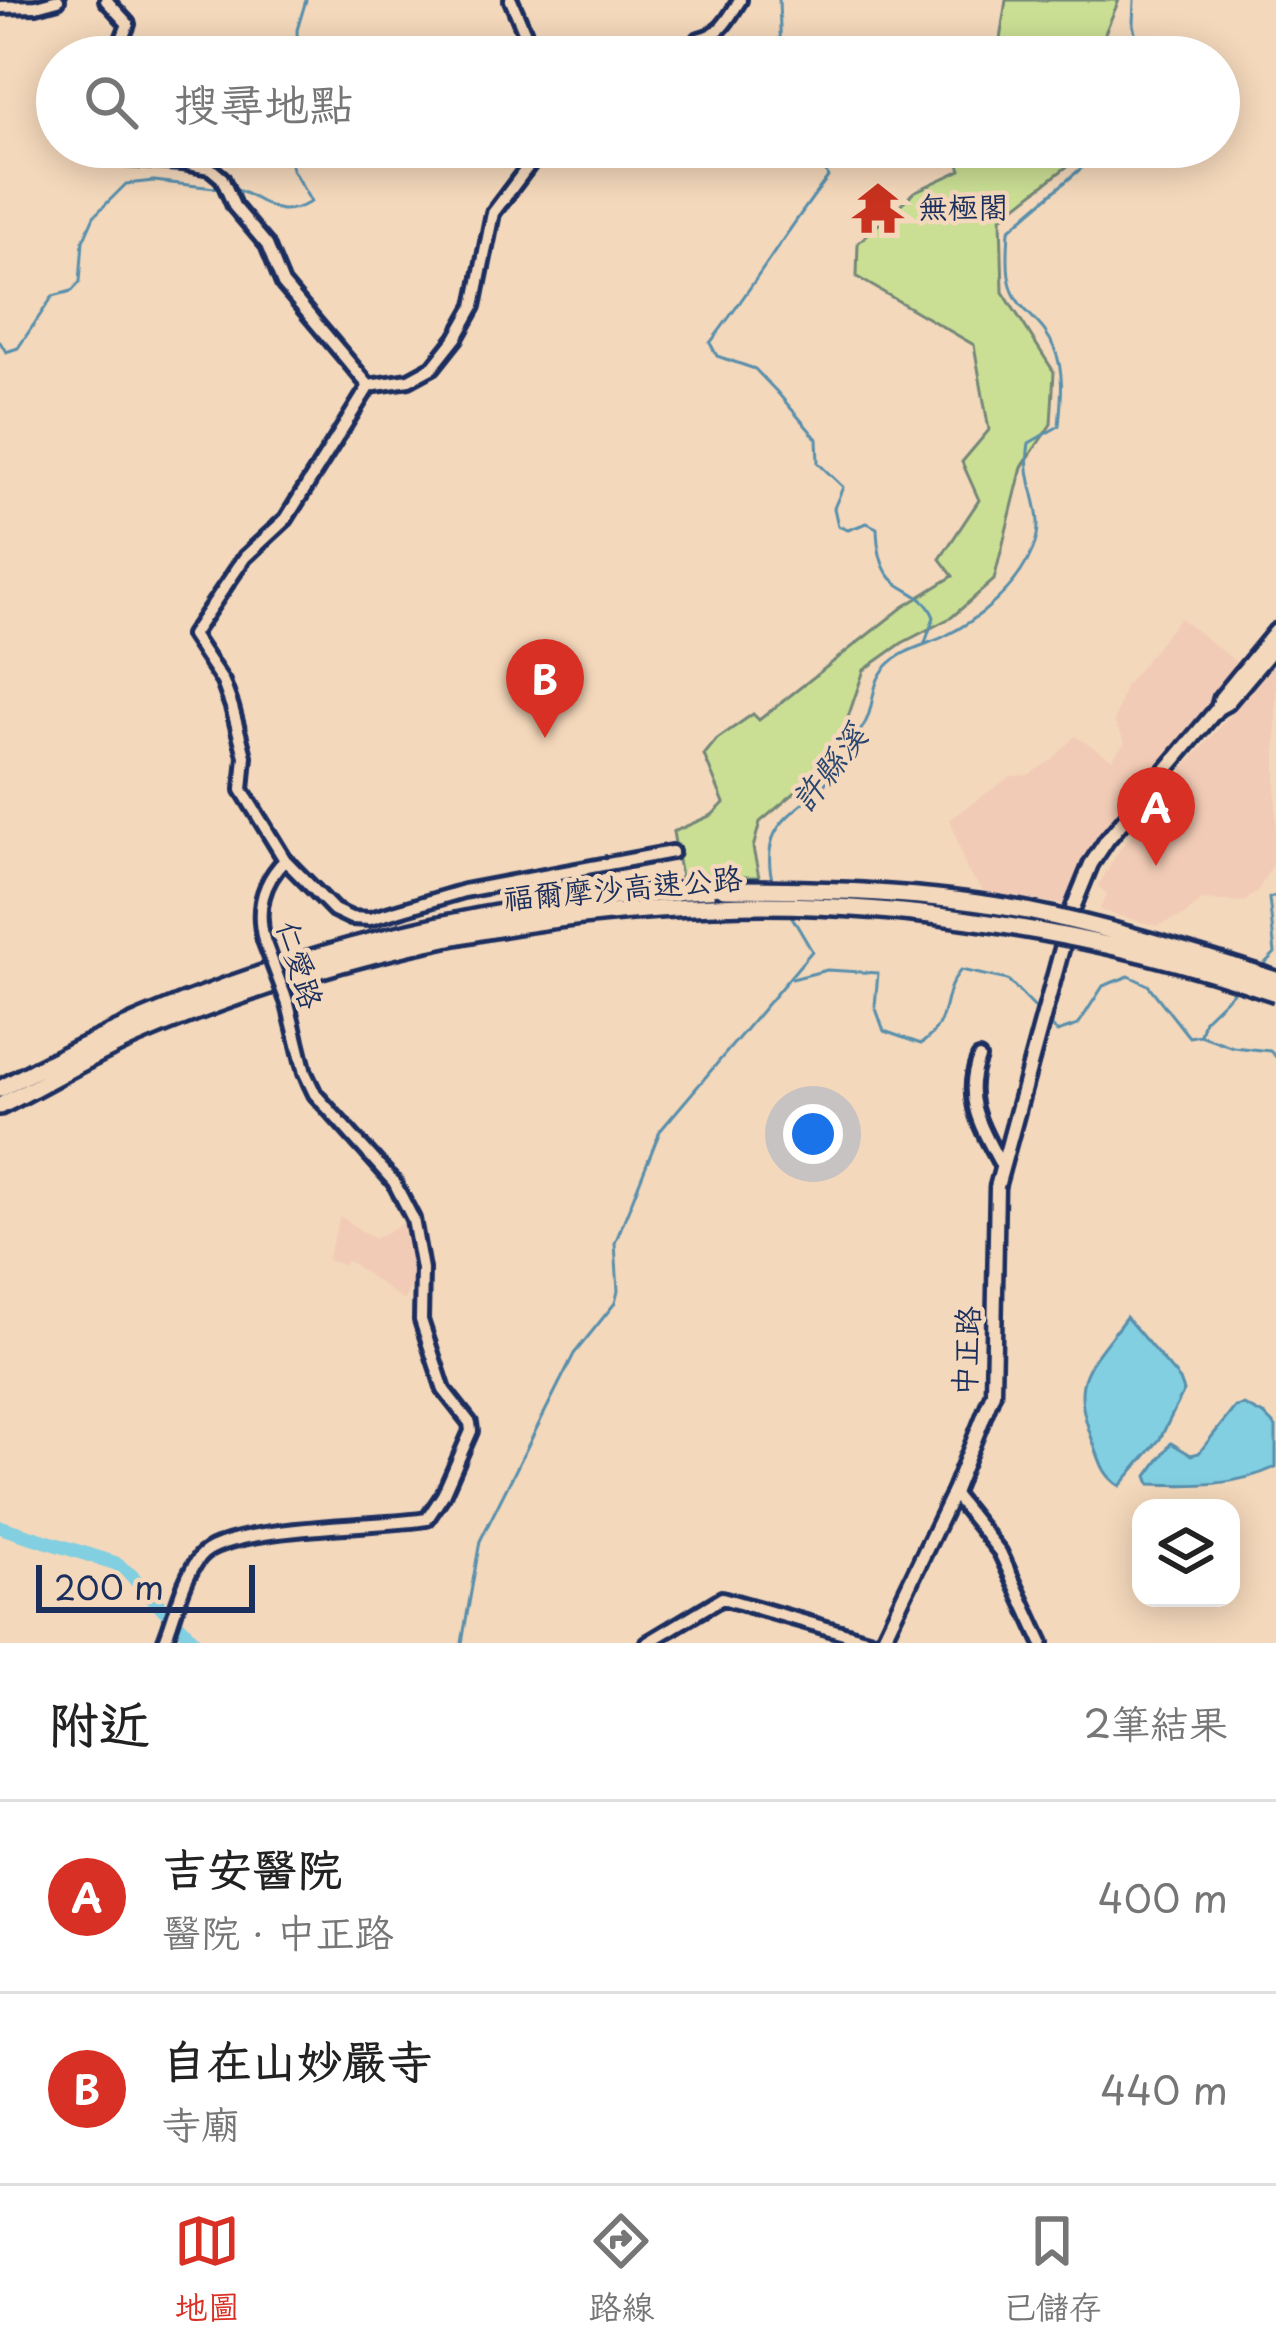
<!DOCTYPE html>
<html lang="zh-TW">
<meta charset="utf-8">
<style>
body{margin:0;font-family:"Playpen Sans","LXGW WenKai TC",sans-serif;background:#f6f6f6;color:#222}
.controls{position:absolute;right:36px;bottom:36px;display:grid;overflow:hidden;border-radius:24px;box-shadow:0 6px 30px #0003}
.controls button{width:108px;height:108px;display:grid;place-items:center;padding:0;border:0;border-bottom:3px solid #e0e0e0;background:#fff;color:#222;font:60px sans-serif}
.scale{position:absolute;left:36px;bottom:30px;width:219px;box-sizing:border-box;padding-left:12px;border:6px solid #1b2f5e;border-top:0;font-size:33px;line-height:42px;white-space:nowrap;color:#1b2f5e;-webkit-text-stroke:9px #f4d8bb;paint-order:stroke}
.you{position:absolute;left:813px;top:1134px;width:42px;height:42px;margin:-30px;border:9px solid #fff;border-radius:50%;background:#1a73e8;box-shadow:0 0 0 18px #1a73e833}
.badge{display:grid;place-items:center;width:78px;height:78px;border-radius:50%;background:#d93025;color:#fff;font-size:39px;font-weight:700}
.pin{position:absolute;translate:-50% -99px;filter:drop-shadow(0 3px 6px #0008)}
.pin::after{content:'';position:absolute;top:63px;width:42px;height:36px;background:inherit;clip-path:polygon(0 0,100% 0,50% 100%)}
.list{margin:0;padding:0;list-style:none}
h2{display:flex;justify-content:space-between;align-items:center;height:156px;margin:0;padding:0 48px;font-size:51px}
h2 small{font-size:39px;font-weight:400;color:#767676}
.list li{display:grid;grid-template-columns:78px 1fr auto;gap:36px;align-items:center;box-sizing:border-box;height:192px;padding:0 48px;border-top:3px solid #e0e0e0}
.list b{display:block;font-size:45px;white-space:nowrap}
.list p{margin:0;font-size:39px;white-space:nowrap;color:#767676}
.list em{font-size:39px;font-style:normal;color:#767676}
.icon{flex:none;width:66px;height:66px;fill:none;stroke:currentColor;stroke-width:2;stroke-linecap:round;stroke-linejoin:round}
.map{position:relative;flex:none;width:1276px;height:1643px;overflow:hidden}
.search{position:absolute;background:#fff;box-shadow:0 6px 30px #0003;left:36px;right:36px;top:36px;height:132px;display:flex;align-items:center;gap:30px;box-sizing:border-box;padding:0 42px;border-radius:66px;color:#767676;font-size:45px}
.sheet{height:540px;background:#fff}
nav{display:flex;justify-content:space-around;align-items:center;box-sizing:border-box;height:168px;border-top:3px solid #e0e0e0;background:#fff;font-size:33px;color:#767676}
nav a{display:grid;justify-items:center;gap:6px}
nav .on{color:#d93025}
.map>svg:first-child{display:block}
.built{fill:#f1cbb6}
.green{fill:#cbdf94;stroke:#738779;stroke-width:3}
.water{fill:#81cfe0;stroke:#588fac;stroke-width:3}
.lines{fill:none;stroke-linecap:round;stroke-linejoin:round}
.stream{stroke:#588fac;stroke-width:3}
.river{stroke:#81cfe0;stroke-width:14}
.minor-casing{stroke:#1b2f5e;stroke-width:20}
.major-casing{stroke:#1b2f5e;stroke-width:21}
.highway-casing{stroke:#1b2f5e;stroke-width:24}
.minor{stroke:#f4d8bb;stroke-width:10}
.major{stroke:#f4d8bb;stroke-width:12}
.highway{stroke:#f4d8bb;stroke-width:15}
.minor-bridge-casing{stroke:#1b2f5e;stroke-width:20;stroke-linecap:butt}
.highway-bridge-casing{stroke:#1b2f5e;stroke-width:24;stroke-linecap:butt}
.minor-bridge{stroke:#f4d8bb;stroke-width:10}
.highway-bridge{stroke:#f4d8bb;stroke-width:15}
.labels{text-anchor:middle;stroke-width:9;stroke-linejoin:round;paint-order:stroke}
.poi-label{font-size:30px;fill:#1b2f5e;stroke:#f4d8bb;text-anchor:start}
.street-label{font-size:30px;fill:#1b2f5e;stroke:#f4d8bb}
.water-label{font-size:33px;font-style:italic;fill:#2a4772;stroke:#f4d8bb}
</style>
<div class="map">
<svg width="1276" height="1643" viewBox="0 0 1276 1643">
<rect width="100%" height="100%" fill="#f4d8bb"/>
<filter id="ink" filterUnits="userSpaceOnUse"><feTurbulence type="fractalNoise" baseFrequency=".00833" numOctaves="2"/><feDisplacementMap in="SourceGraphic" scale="24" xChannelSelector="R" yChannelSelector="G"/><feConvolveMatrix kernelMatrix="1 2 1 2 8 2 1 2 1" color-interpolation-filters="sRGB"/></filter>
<g filter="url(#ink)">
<path class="built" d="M1180 618 1241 666 1101 837 1067 905 985 892 967 871 950 819 1011 776 1028 775 1052 760 1075 736 1112 759 1125 742 1114 722 1125 686Z
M1276 662V859L1257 892 1244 902 1202 900 1183 916 1156 926 1099 910 1107 894 1098 886 1121 847 1175 788 1183 769Z
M340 1216 374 1239 407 1221 419 1267 404 1301 349 1261 342 1265 327 1260Z"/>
<path class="green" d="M1006 0H1119L1105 33 1111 57H986L998 53Z
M953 147H1092L1001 218 1003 292 1054 372 1051 424 1022 467 994 580 952 617 902 643 864 670 843 732 823 769 760 822 753 848 759 877H681L673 832 712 815 724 803 704 755 717 739 753 714 759 720 903 607 953 576 940 559 979 500 962 462 989 430 974 345 857 277 858 243 914 192 961 170Z"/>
<path class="water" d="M1126 1317 1180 1380 1184 1391 1160 1439 1120 1486C1104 1476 1101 1464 1095 1447 1068 1377 1085 1373 1126 1317Z
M1244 1405 1265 1416 1276 1427V1467C1235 1486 1195 1486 1150 1484L1147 1476 1171 1443 1191 1455 1199 1453 1235 1407Z"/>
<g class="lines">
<path class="stream" d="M779 0 781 57
M1134 0 1133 24 1140 57
M298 57 297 30 306 0
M816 147 828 177C786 231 752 289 710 343L717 356 755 369 777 392 817 439 818 463 843 487 834 508 838 526 848 530 867 523 877 528C879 603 918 578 934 617L925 643
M233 189C266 197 271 223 311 202L292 169 287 147
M0 342 6 352 18 348 53 296 72 291 80 282 83 241 94 216 126 184 154 181 223 189
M773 883C769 869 768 853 773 838 781 816 807 802 823 786 834 773 854 741 864 725 875 708 870 684 886 667 901 650 924 646 943 637 979 620 1018 587 1033 549 1049 511 1021 488 1029 443L1059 426C1061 401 1065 374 1055 350 1047 329 1034 320 1021 305 1004 286 1008 253 1009 230L1106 147
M1261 967 1275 953 1269 898 1276 896
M792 979 827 970 878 973 875 1006 884 1031 921 1044C954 1020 938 996 961 970L1008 980 1039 1012
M1049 1024 1057 1032 1078 1025 1103 986 1129 976 1148 985 1189 1037 1200 1035 1204 1020 1236 989
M1200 1035 1233 1047 1270 1051 1276 1057
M462 1643 480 1541 574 1354 615 1303 618 1291 615 1243 660 1131 812 951 789 912"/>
<path class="river" d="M0 1527 115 1563 131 1575 196 1643"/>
<g class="minor-casing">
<path id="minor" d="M106 0 128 24 115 57
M511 0 535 57
M0 7 36 6 58 0
M699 39C722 34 728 19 740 0
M87 147 96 157 182 163 210 168 222 178 234 206 267 245 283 284 369 386 286 519 245 557 192 635 223 682 232 707 245 756 242 790 285 860C262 883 256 909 264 940
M369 386 409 380 433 367 456 338 474 306 493 213 533 160 547 147
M285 860 334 910 351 918 370 919 464 891 672 852
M979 1058C962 1099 982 1129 1001 1165
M953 1493 1000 1552 1042 1643
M164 1643C175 1617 182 1579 200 1557 225 1525 382 1527 427 1519L443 1495 471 1431 470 1423 444 1390 421 1320 422 1269 413 1219 394 1182 315 1094 305 1073 288 1004
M647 1643 722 1598 879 1643"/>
</g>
<g class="major-casing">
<path id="major" d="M1218 708 1227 703 1276 645
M881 1643 953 1493 993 1393 997 1187 1073 908 1091 864 1107 840 1218 708 1221 698 1276 631"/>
</g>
<g class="highway-casing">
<path id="highway" d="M0 1089C224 966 469 900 724 889
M0 1106C46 1083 91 1055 138 1035 322 956 515 913 714 906"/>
</g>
<use href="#minor" class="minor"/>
<use href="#major" class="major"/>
<use href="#highway" class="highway"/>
<g class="minor-bridge-casing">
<path id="minor-bridge" d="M264 940 288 1004"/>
</g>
<g class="highway-bridge-casing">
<path id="highway-bridge" d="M724 889C825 889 928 892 1027 911 1112 928 1194 953 1276 980
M714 906C896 899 1104 933 1276 993"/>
</g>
<use href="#minor-bridge" class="minor-bridge"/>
<use href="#highway-bridge" class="highway-bridge"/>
</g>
</g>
<defs>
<g id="temple-bare" transform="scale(4.14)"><path d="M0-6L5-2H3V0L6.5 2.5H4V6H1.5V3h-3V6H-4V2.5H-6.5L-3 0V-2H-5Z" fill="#c8321e" stroke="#f4d8bb" stroke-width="2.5" paint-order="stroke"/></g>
</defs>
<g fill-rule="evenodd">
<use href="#temple-bare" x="878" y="208"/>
</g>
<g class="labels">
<g class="poi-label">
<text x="918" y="218">無極閣</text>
</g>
<g class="street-label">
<text transform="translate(623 889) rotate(-5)" y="10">福爾摩沙高速公路</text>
<text transform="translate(299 965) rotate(73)" y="10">仁愛路</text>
<text transform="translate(967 1351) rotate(-87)" y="10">中正路</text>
</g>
<g class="water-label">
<text transform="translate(829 768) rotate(-52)" y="12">許縣溪</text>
</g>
</g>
</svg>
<div class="controls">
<button><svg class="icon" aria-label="layers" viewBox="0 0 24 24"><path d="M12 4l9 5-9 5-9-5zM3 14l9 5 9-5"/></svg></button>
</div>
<div class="scale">200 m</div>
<div class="you"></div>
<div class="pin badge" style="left:1156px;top:866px">A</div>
<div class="pin badge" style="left:545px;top:738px">B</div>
<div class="search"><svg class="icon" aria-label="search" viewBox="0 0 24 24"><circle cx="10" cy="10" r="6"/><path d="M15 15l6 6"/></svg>搜尋地點</div>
</div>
<section class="sheet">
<h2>附近<small>2筆結果</small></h2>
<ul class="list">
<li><span class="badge">A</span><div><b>吉安醫院</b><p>醫院 · 中正路</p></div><em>400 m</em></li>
<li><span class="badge">B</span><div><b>自在山妙嚴寺</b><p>寺廟</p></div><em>440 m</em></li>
</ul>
</section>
<nav>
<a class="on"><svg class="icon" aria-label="map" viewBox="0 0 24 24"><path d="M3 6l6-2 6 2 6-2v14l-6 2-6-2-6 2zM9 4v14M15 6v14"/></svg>地圖</a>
<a><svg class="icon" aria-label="directions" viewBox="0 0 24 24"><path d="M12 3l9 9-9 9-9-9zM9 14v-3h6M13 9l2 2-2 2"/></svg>路線</a>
<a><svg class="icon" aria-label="saved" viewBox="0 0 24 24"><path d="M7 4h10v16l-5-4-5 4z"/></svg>已儲存</a>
</nav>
